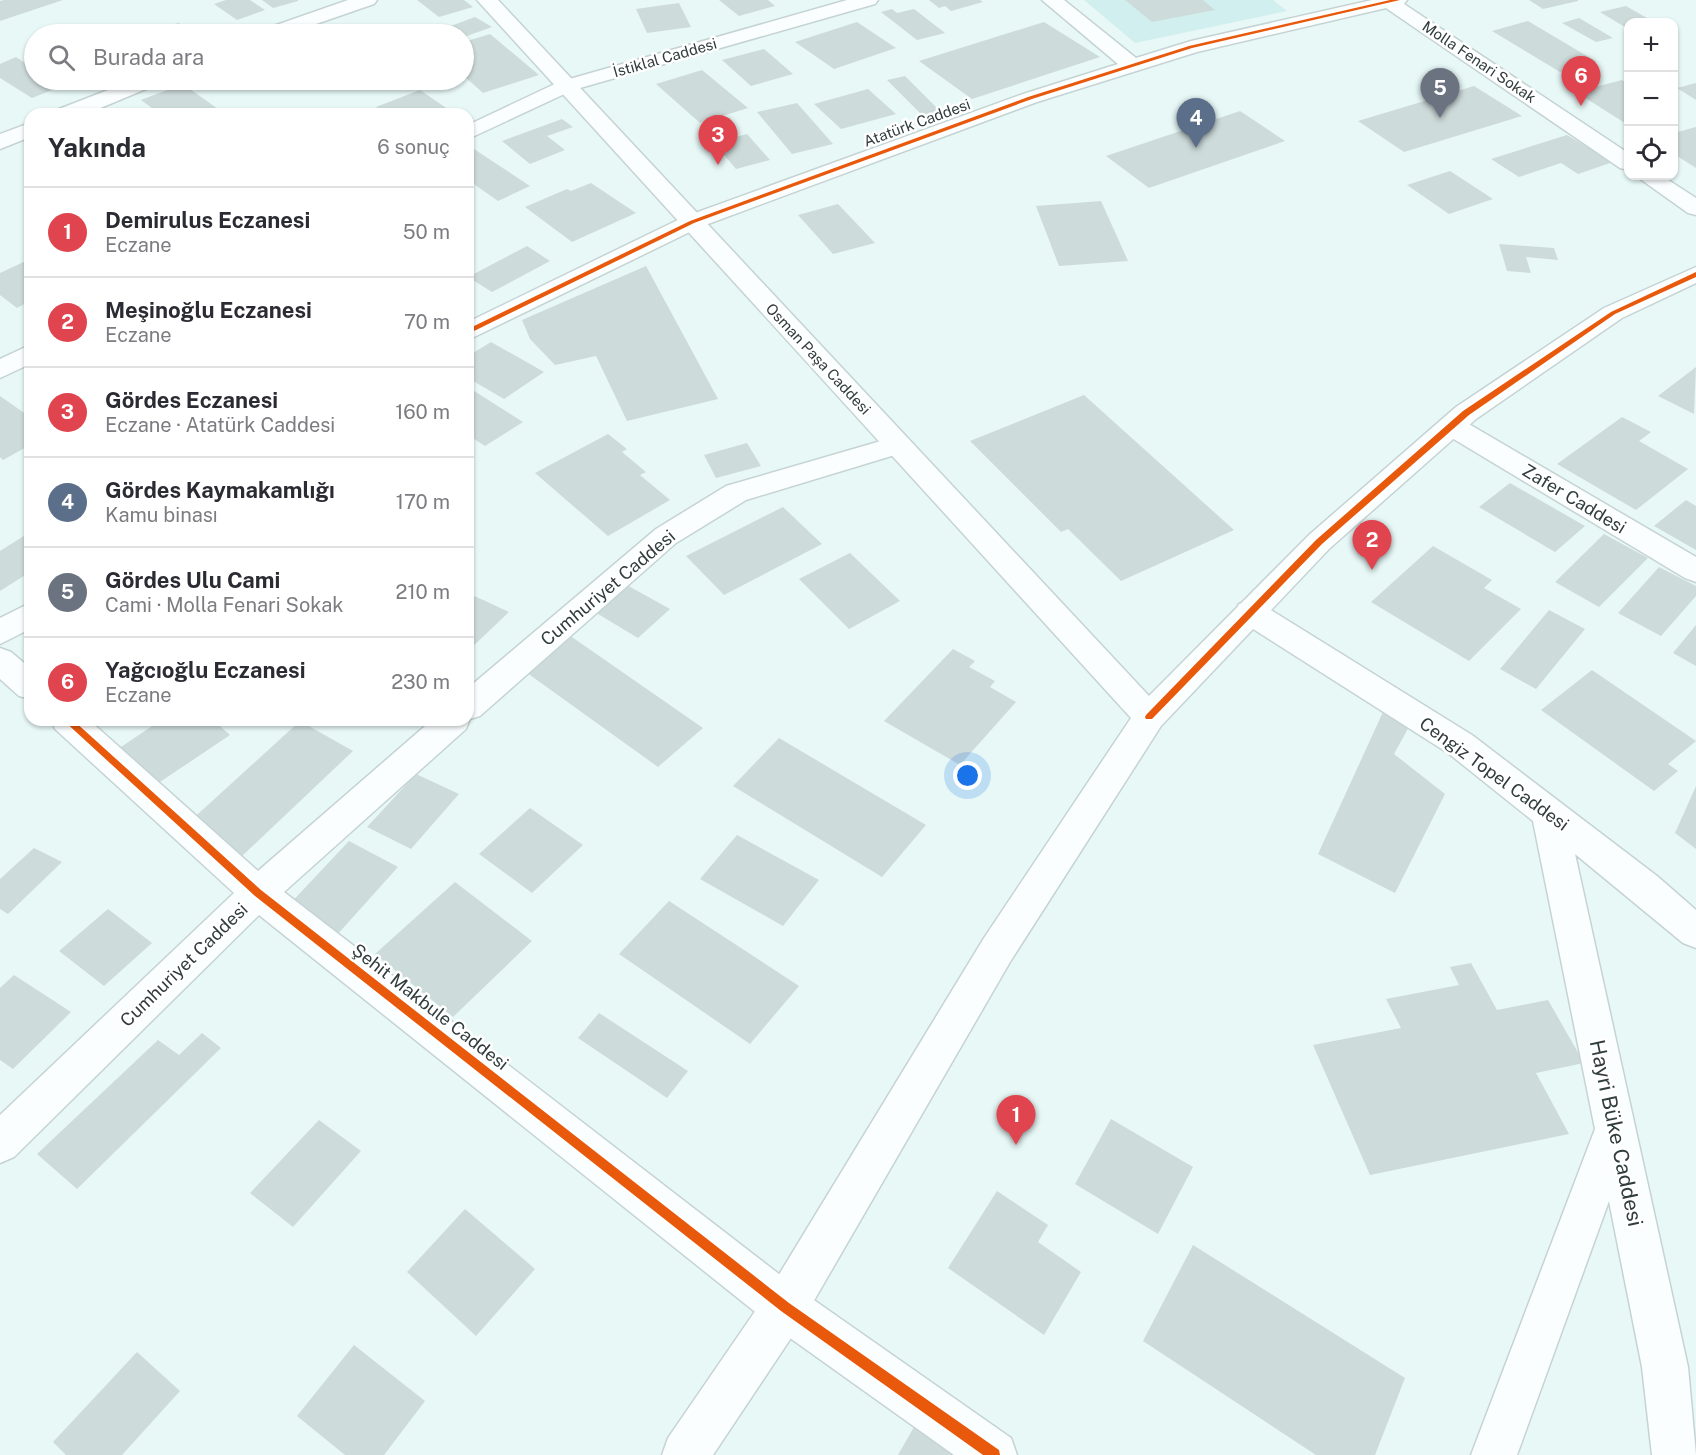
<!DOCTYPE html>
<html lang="tr">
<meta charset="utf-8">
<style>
body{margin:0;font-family:"Public Sans",sans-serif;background:#f7f7f7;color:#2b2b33}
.controls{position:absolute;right:18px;top:18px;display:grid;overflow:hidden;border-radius:12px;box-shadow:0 2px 4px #0004}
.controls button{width:54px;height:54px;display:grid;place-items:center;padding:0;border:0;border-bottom:2px solid #e1e1e2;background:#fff;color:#2b2b33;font:30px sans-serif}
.you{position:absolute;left:968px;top:776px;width:21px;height:21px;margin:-15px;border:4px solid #fff;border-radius:50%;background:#1a73e8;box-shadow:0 0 0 9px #1a73e833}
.badge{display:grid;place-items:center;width:39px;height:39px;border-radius:50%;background:#0b8043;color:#fff;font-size:20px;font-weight:700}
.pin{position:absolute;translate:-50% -50px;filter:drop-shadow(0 2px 3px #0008)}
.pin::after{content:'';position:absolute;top:32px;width:21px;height:18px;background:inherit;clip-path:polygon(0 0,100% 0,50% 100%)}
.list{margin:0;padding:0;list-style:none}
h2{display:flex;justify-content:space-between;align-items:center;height:78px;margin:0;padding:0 24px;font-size:26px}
h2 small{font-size:20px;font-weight:400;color:#7c7c81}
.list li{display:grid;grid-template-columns:39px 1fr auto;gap:18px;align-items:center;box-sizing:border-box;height:90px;padding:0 24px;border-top:2px solid #e1e1e2}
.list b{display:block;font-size:22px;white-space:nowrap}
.list p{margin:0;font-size:20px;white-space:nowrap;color:#7c7c81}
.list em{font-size:20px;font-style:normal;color:#7c7c81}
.icon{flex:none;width:33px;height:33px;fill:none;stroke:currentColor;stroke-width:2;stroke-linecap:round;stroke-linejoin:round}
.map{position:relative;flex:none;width:1696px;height:1455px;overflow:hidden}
.search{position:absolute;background:#fff;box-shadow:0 2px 4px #0004;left:24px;top:24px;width:450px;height:66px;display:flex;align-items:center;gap:15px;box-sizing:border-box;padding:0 21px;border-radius:33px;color:#7c7c81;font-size:22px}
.panel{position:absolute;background:#fff;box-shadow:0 2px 4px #0004;left:24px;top:108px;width:450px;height:618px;border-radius:18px}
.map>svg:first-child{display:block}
.built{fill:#d1efee}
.building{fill:#cedbdb}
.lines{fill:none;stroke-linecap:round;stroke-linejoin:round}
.street-casing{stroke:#c6d3d3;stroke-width:3}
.secondary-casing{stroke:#c6d3d3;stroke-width:3}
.street{fill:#fbfefe;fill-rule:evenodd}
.secondary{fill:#fbfefe;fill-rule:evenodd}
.cycleway-casing{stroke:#fff;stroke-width:4}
.cycleway{fill:#e8590c;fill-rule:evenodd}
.labels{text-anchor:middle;stroke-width:5;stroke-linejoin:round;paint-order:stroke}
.far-street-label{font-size:15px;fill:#313d3d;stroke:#fff}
.street-label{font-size:18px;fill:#313d3d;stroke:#fff}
.near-street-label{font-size:21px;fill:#313d3d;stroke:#fff}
</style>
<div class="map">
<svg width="1696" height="1455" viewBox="0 0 1696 1455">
<rect width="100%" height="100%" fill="#e7f8f7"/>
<path class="built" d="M1084 0H1273L1287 11 1135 43Z"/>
<path class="building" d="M4 0H63L0 21V1Z
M226 0H250L265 10 237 20 214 4Z
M262 0H298V1L273 8Z
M417 0H464L473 7 439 17Z
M719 0H768L775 6 739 16Z
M929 0H980L983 2 951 11 945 6 939 8Z
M1125 0H1203L1215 10 1152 22Z
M1529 0H1578V1L1543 9Z
M679 3 691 27 647 33 636 9Z
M1626 6 1654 22H1628V29L1600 12Z
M892 9 897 13 914 9 945 33 917 40 881 12Z
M475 17 492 27 464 37V34L448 27Z
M1579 18 1613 38 1596 42 1562 23Z
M1528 21 1597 62 1560 72 1492 31Z
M857 22 896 48 834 69 795 42Z
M1044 22 1100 57 972 99 919 61Z
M178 23 200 33 150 34Z
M339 26 353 34H318Z
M490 34 539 75 483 93 464 76V42Z
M764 49 793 74 751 86 722 60Z
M16 57 25 63 34 59V80H78L32 98 0 78V64Z
M702 70 748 108 700 123 656 84Z
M905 76 941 112 923 116 887 80Z
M305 80H333L316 86Z
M1622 80 1628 84V125L1576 92Z
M1696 83V100L1677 88Z
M183 84 225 114H160L141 100Z
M1474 86 1522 116 1404 152 1358 121Z
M868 89 896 114 841 129 814 104Z
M420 90 452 112 446 114H385L376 107Z
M797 103 833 144 792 154 757 112Z
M1240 111 1285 141 1149 188 1106 156Z
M562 119 573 127 547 136 565 150 530 164 502 141Z
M1696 127V168L1674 154V133Z
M747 134 770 160 736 169 714 143Z
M1567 135 1613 162 1578 174 1561 163 1519 177 1491 159Z
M474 149 530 186 498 201 468 180V152Z
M1450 171 1493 199 1449 214 1407 185Z
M591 183 636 213 572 242 525 207 567 189 571 191Z
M1101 201 1128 261 1059 266 1036 206Z
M838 204 875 243 833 254 798 215Z
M1499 244 1554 248 1558 260 1526 257 1531 273 1507 271Z
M527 246 550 261 492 292 468 277Z
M30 259V301L17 308 0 295V273Z
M646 266 718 399 627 421 596 356 555 365 530 339 522 320Z
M491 342 544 372 504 399 468 378V356Z
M1696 367 1694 414 1658 396Z
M468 387 523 422 485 446 468 435Z
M1084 395 1234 530 1121 581 1068 529 1061 532 970 441Z
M0 396 30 417V445L3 460 0 457Z
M1622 417 1651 432 1639 441 1688 469 1636 510 1557 464Z
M608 434 627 449 622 452 646 472 640 475 670 500 608 536 535 473Z
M747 443 761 466 716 478 704 455Z
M1510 483 1585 526 1555 552 1479 507Z
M1686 500 1696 506V550L1654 526Z
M783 507 822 544 724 595 686 556Z
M30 532V572L0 591V551Z
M1604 534 1648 558 1599 607 1555 582Z
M1433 546 1492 580 1484 588 1521 609 1469 661 1371 602Z
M850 553 900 601 849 629 799 579Z
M1659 567 1696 586V596L1661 636 1618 613Z
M625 584 670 609 638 638 593 611Z
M468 593 509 612 468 651Z
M1549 610 1585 629 1536 689 1500 669Z
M1696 625V666L1673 653Z
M569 635 703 728 658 767 523 670Z
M953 649 975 661 969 667 995 681 990 687 1016 702 960 765 884 721Z
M1592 670 1696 741 1668 764 1678 771 1654 791 1541 710Z
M1383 712 1410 725 1394 754 1445 794 1395 893 1318 854Z
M161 720H213L230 735 157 784 121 747Z
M300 721 353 751 241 857 187 824Z
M779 738 926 825 882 877 733 786Z
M416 774 459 794 411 849 367 827Z
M1696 786V849L1675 833Z
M530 808 583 845 532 893 479 854Z
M737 835 819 880 783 926 700 879Z
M349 841 398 867 336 936 286 908Z
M34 848 62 862 8 914 0 909V879Z
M455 882 532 941 453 1017 375 954Z
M669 901 799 986 750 1044 619 954Z
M108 909 152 943 104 986 59 951Z
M1471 963 1497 1010 1548 1000 1584 1063 1536 1073 1569 1134 1370 1175 1313 1045 1401 1028 1386 999 1459 985 1450 967Z
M14 975 71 1012 13 1069 0 1060V988Z
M599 1013 688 1071 667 1098 578 1038Z
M202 1033 221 1048 77 1189 37 1154 158 1040 179 1055Z
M1111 1119 1193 1167 1158 1234 1075 1184Z
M319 1120 361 1151 293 1227 250 1193Z
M997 1191 1048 1225 1038 1242 1081 1272 1044 1335 948 1268Z
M465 1209 535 1269 476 1336 407 1272Z
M1193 1245 1405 1378 1375 1455H1316L1143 1341Z
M354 1345 425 1401 384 1455H345L297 1416Z
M137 1352 180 1391 122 1455H66L53 1442Z
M914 1427 955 1455H898Z"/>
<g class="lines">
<g class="street-casing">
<path id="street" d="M348 0H377L374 4 287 34H259L262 30Z
M847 0H878L875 4 573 90 468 139V125L559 82Z
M1042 0H1064L1136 58 1191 41 1372 0H1407L1404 4 1628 153V170L1620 168 1386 8 1197 52 1037 102 700 227 468 340V322L684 217 1023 94 1118 64Z
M134 80H161L158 84 86 114H56L59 109Z
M30 123V137L0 149V134Z
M1636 176H1662L1696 198V215L1688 213Z
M30 345V364L0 378V359Z
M1452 417 1462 420 1696 557V582L1685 578 1442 432 1438 426 1442 420Z
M898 436 908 439 912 445 908 451 746 500 676 543 480 716 470 719 466 729 284 892 801 1291 1011 1438 1017 1455H954L769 1323 259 915 14 1157 0 1163V1115L234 893 55 729 51 720H89L258 871 432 720H468V688L656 529 726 486Z
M1250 601 1261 604 1472 735 1657 876 1696 910V948L1683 943 1575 854 1688 1367 1696 1455H1652L1642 1367 1609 1201 1517 1455H1471L1595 1129 1533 821 1448 753 1239 620 1235 612 1239 604Z
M30 603V629L0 644V618Z
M0 648 11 652 30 668V699L19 696 0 679Z"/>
</g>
<g class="secondary-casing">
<path id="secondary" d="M477 0H498L1149 696 1309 535 1456 407 1604 308 1696 267V283L1622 318 1476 419 1329 549 1161 726 1010 962 801 1323 713 1455H662L668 1438 769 1291 984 938 1131 718Z"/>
</g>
<use href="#street" class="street"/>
<use href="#secondary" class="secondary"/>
<g class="cycleway-casing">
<path id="cycleway" d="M1390 0H1400L1192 48 1032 99 694 223 468 334V329L690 221 1028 97 1189 46Z
M1696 272V277L1615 314 1469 415 1322 544 1152 719H1146L1145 717 1146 715 1316 540 1463 411 1611 312Z
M63 720H73L261 890 789 1303 999 1450 1000 1455H983L781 1311 255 896Z"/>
</g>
<use href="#cycleway" class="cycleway"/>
</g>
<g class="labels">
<g class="far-street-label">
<text transform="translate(665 58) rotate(-16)" y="5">İstiklal Caddesi</text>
<text transform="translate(1479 62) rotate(34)" y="5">Molla Fenari Sokak</text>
<text transform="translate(917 123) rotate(-20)" y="5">Atatürk Caddesi</text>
<text transform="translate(818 359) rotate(47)" y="5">Osman Paşa Caddesi</text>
</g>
<g class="street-label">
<text transform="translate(1574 499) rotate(31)" y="6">Zafer Caddesi</text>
<text transform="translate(608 588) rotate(-40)" y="6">Cumhuriyet Caddesi</text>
<text transform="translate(1494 774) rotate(36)" y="6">Cengiz Topel Caddesi</text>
<text transform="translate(184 965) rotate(-44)" y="6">Cumhuriyet Caddesi</text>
<text transform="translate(430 1007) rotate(38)" y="6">Şehit Makbule Caddesi</text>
</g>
<g class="near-street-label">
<text transform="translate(1616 1133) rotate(78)" y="7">Hayri Büke Caddesi</text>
</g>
</g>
</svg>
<div class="controls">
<button>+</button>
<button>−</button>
<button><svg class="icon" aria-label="locate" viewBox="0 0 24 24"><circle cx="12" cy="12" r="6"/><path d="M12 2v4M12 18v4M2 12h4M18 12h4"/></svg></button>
</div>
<div class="you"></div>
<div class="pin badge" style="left:1016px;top:1145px;background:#e0444e">1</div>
<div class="pin badge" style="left:1372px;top:570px;background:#e0444e">2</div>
<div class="pin badge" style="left:718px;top:165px;background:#e0444e">3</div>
<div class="pin badge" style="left:1196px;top:148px;background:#5c6f8a">4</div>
<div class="pin badge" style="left:1440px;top:118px;background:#6b7280">5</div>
<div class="pin badge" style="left:1581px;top:106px;background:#e0444e">6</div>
<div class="search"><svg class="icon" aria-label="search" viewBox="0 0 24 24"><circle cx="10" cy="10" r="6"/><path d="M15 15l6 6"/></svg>Burada ara</div>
<section class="panel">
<h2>Yakında<small>6 sonuç</small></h2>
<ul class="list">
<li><span class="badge" style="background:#e0444e">1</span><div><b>Demirulus Eczanesi</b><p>Eczane</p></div><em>50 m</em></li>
<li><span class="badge" style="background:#e0444e">2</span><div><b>Meşinoğlu Eczanesi</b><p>Eczane</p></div><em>70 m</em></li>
<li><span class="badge" style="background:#e0444e">3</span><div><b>Gördes Eczanesi</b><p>Eczane · Atatürk Caddesi</p></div><em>160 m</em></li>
<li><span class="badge" style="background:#5c6f8a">4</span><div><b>Gördes Kaymakamlığı</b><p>Kamu binası</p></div><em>170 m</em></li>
<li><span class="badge" style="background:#6b7280">5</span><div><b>Gördes Ulu Cami</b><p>Cami · Molla Fenari Sokak</p></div><em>210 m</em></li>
<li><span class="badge" style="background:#e0444e">6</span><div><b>Yağcıoğlu Eczanesi</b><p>Eczane</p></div><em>230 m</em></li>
</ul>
</section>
</div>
